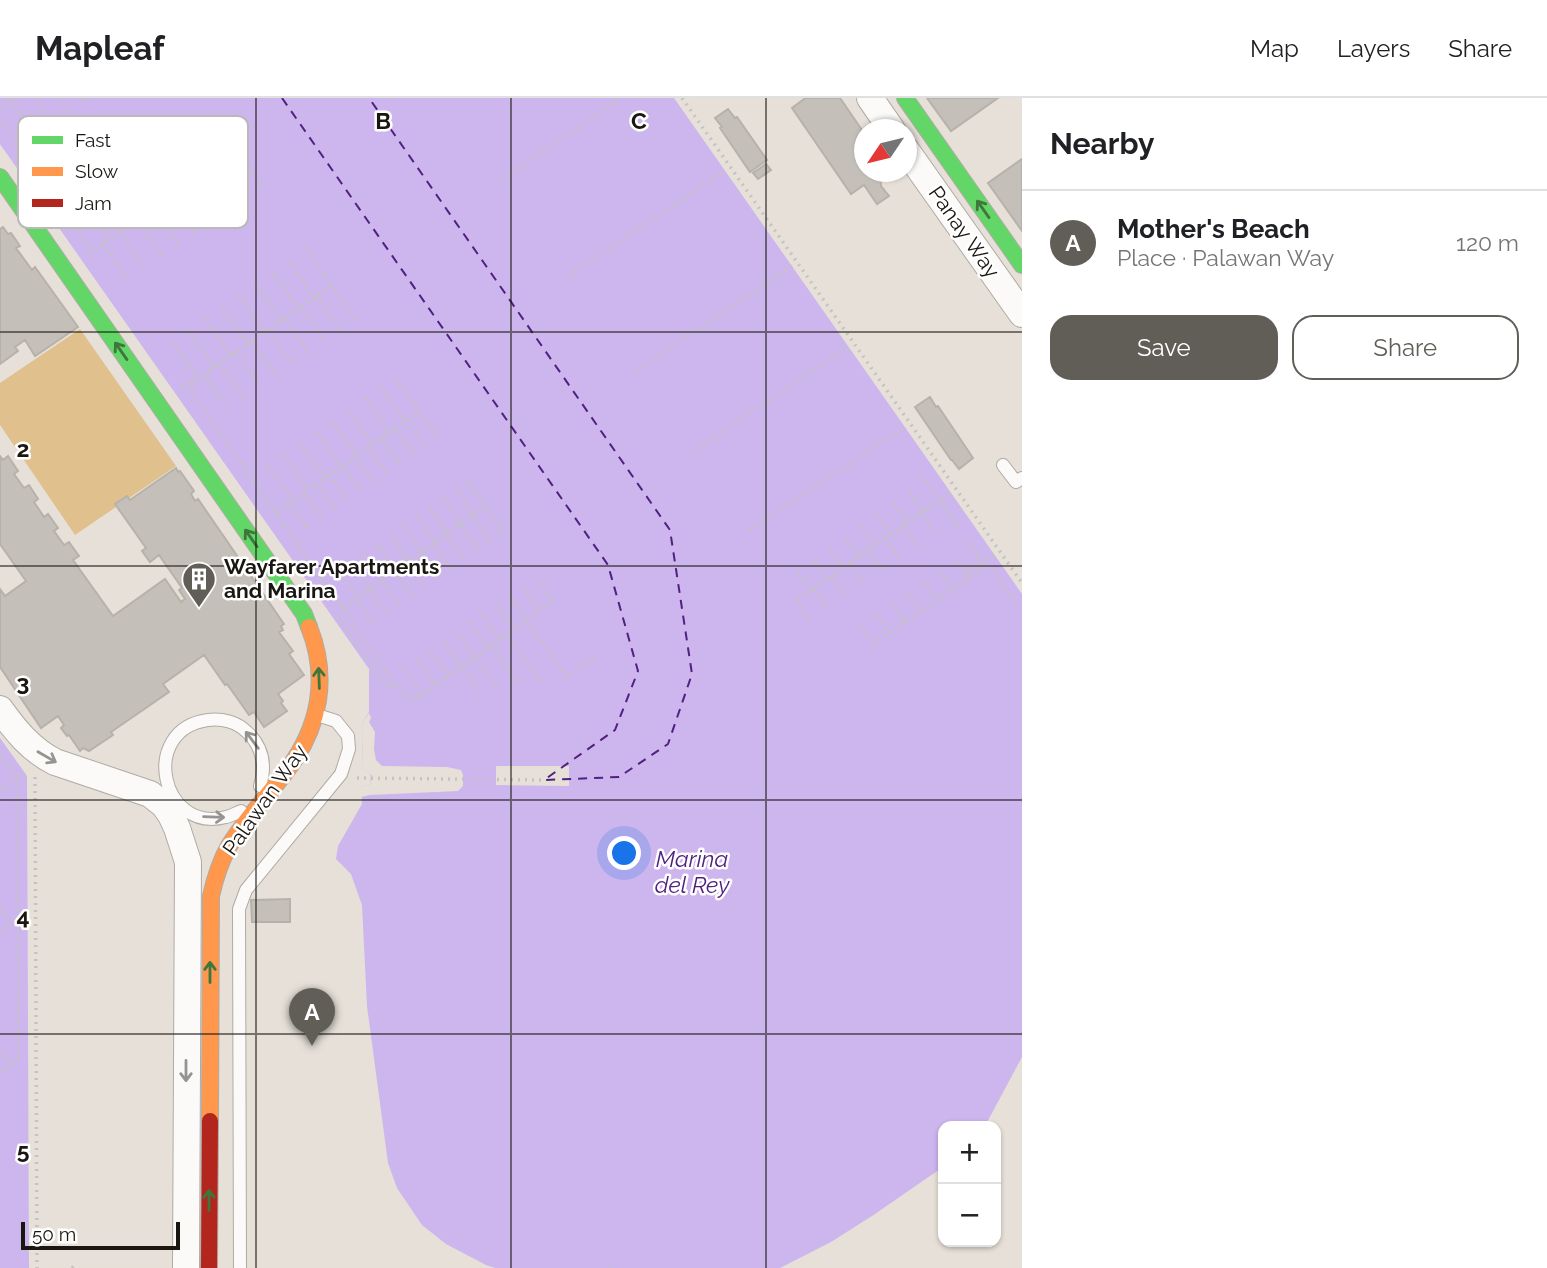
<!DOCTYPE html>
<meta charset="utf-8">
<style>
body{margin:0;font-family:Raleway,sans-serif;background:#f6f6f6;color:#202124}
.controls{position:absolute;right:21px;bottom:21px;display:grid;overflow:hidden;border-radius:14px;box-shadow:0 2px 5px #0004}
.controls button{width:63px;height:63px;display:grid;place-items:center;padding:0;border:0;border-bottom:2px solid #e0e0e0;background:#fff;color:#202124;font:35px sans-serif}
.compass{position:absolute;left:854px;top:21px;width:63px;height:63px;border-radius:50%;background:#fff;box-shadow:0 2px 5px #0004;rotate:235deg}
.scale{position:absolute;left:21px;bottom:18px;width:159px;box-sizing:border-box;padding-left:7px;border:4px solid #1a1611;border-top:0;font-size:19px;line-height:24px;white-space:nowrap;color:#1a1611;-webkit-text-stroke:5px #fff;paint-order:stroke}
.you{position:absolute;left:625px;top:756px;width:24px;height:24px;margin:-18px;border:5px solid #fff;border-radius:50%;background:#1a73e8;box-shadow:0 0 0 10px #1a73e833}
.badge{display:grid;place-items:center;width:46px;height:46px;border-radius:50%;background:#615d57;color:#fff;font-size:23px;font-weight:700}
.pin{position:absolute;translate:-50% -58px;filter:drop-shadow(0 2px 4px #0008)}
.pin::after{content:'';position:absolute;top:37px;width:24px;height:21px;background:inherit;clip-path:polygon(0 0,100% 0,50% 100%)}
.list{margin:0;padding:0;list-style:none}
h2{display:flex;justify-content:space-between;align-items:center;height:91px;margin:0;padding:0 28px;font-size:30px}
h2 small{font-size:23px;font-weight:400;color:#757577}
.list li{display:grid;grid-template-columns:46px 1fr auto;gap:21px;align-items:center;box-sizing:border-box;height:105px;padding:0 28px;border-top:2px solid #e0e0e0}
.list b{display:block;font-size:26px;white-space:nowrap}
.list p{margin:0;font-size:23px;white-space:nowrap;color:#757577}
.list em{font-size:23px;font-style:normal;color:#757577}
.actions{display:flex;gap:14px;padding:21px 28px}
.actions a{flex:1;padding:16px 0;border:2px solid #615d57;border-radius:21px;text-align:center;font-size:24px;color:#615d57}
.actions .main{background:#615d57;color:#fff}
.map{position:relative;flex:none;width:1022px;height:1170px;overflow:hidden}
header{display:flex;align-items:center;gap:42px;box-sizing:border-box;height:98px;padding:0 35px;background:#fff;border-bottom:2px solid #e0e0e0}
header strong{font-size:33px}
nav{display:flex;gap:38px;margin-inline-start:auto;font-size:24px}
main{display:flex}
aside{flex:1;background:#fff}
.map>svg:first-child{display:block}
.green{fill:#e0c08d}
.water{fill:#cdb5ee}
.pier{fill:#e6e0d8}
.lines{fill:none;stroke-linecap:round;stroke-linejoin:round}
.ferry{stroke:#4f2181;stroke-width:2;stroke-dasharray:9 7;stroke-linecap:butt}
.building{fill:#c4c0b9;stroke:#b6b2ab;stroke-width:2}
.lane-casing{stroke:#afaba4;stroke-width:14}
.street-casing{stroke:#afaba4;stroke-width:28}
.fast-casing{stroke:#afaba4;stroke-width:18}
.slow-casing{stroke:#afaba4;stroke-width:18}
.jam-casing{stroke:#afaba4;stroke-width:18}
.path{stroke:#c5c3c1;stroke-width:3.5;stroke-dasharray:2 5;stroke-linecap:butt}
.lane{stroke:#fbfaf9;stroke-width:12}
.street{stroke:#fbfaf9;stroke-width:26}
.fast{stroke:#63d668;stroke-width:16}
.slow{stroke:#ff974d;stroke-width:16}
.jam{stroke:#b3261e;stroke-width:16}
.oneway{stroke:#3e763c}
.oneway2{stroke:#969391}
.grid{fill:none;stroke:#1a1611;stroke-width:2;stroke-opacity:0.55}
.labels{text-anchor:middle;stroke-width:5;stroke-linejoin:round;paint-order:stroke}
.street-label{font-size:21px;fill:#1a1611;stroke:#fff}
.poi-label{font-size:21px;font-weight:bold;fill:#1a1611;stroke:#fff;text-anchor:start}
.water-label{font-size:23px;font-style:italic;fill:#4f2181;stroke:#fff}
.key{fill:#fff;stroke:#bab9b8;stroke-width:2}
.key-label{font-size:19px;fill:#1a1611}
.grid-label{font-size:23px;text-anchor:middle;font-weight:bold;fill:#1a1611;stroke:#fff;stroke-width:5;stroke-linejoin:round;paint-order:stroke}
</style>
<header>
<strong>Mapleaf</strong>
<nav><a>Map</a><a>Layers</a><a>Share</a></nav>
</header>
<main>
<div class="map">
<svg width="1022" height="1170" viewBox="0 0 1022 1170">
<rect width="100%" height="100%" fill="#e6e0d8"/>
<path class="green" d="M80 231 176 368 75 437 0 327V285Z"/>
<path class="water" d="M0 0H674L1022 496V959L985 1028H943V1069L872 1118 831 1144 780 1170H495L486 1167 446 1146 422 1127 397 1090 388 1065 367 908 362 807 351 776 336 761 338 748 362 706 361 689 370 686 371 676 362 670 363 634 361 627 369 614V571L0 46Z
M0 640 27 678 29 1170H0Z"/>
<path class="pier" d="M369 615 371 620 369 624 375 634 374 651 376 662 382 668 447 669 461 672 463 677V688L458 693 370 697 361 699V689L370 686 372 677 362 670 363 634 361 627Z
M496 668H569V688L496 687Z"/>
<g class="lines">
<path class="ferry" d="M282 0 608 467 638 573 615 632 544 682 619 679 668 646 692 576 670 432 369 0"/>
</g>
<path class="building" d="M804 0H840L864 35V74H882L880 75 881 88 889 98 877 106 864 87 851 96 792 10 804 1Z
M927 0H998L951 33Z
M728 11 735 20 737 19 767 62 750 74 720 30 722 29 715 20Z
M1022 61V133L988 85Z
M766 66 771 72 758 81 753 75Z
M3 129 8 136 11 135 20 148 16 150 32 172 35 169 78 229 35 258 25 242 15 249 18 253 0 266V131Z
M930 299 936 309 938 308 973 360 959 371 952 362H951L915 309Z
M0 358 3 362 8 358 18 373 14 376 24 390 29 387 38 401 34 404 44 419 48 416 58 430 54 433 64 447 69 444 79 458 73 462 113 518 165 481 181 504 185 501 179 492 182 490 159 457 150 464 142 453 146 450 115 406 127 398 130 402 176 370 178 374 180 373 194 393 191 396 195 403 198 401 284 526 281 528 283 532 279 534 293 553 289 556 304 577 278 596 283 603 281 605 287 613 264 629 254 614 249 617 227 586 225 587 204 557 163 586 169 594 111 634 113 637 89 653 83 650 80 653 69 637 67 638 61 630 64 627 58 618 41 630 0 569V491L5 498 26 483 0 446Z
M290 801V824H252L251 802Z"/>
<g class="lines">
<g class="lane-casing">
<path id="lane" d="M1003 367 1016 384 1022 380
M241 713C236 715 231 718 226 719 160 736 139 631 208 622 222 620 237 624 247 634 263 649 266 668 260 688
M240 1170 239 811 246 792 341 676 349 651 348 638 336 623 317 617"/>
</g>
<g class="street-casing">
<path id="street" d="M870 0 892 32
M906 52 1022 216
M0 611C15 632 31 652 55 664L150 696 164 707 171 717 177 730 188 764 186 1170"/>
</g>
<g class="fast-casing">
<path id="fast" d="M905 0 1022 167
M0 79 304 516 309 529"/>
</g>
<g class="slow-casing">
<path id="slow" d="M210 1023 211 798C215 780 220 764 229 748 246 720 269 697 288 671 320 628 329 579 309 529"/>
</g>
<g class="jam-casing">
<path id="jam" d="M209 1170 210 1023"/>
</g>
<path class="path" d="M35 0 55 28
M59 0 71 17
M82 0 86 6
M682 0 1022 485
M11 2 37 39
M0 10 13 0
M211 17 261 87
M0 22 92 153
M195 25 221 61
M180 36 206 72
M165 46 191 82
M149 57 175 94
M219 62 246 102
M132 68 158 106
M202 74 230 114
M116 80 142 118
M501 82 621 0
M186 87 213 125
M99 92 125 130
M170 98 196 137
M83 103 109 141
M153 110 179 149
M136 122 162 159
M119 134 146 172
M103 145 129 183
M307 151 356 223
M89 156 235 51
M290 163 314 200
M273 175 298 211
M568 178 724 73
M256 186 281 223
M239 198 264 234
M316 198 341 233
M301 209 325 244
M223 210 248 246
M206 221 231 257
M285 221 310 256
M268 232 293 267
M189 234 214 269
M252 243 277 278
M173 244 197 279
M236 254 261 289
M220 265 245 301
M209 273 332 187
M210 273 188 289 403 598 415 602 553 503 538 480
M634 274 792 168
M204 277 228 312
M395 280 438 340
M182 289 199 278
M381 289 405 324
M365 299 389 335
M349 312 373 346
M408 322 425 348
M332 324 357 358
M395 331 413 357
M317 334 341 369
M382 340 400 366
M300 345 325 380
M369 349 387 375
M692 354 848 249
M284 358 308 392
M355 359 374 384
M268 368 293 402
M342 368 361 393
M329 377 348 403
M921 377 937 397
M468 383 504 436
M316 386 335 412
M456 391 474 417
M910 394 923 413
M304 395 322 421
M443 400 461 426
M290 404 308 431
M941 404 959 430
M894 406 907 424
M430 409 448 435
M275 415 420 313
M921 415 935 435
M877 417 891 436
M417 418 435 444
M473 418 491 445
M404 427 422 454
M460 427 479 454
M862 429 875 447
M904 429 917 447
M749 432 905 329
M391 436 409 463
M447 436 465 463
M846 440 859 458
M886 441 899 460
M969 445 980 459 967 471 971 478
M378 446 396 472
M434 446 453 473
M830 451 843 469
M868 453 881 472
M364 455 383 482
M421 455 440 482
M815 462 828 480
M956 462 969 480
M408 464 427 491
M352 465 370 491
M850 465 863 485
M395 473 413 500
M940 473 953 491
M339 474 358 500
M798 474 811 492
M970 474 994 456
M832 479 845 497
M382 482 401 509
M924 484 937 502
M523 488 539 512
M814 491 827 509
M369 492 388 518
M907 495 920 513
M509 497 566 579 594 559
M356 501 375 528
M892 505 905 524
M496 506 514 531
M343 511 486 408
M482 515 500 541
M876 518 889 535
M338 519 388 590 395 586
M809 522 795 503 951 394
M469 524 488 550
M860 529 873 546 988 467 1014 503
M456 534 475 559
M507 537 542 586
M443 542 480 595
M492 547 518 586
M431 553 449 578
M476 559 497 590
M417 562 436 587
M404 571 422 597
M0 656 17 680 18 960 11 967 0 974
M35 679 37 1170
M357 680 544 682
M0 692 25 675
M0 808 12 826
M0 834 18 821
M0 952 11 967
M72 1170 74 1168
M611 1170V1169"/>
<use href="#lane" class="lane"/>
<use href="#street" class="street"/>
<use href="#fast" class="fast"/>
<use href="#slow" class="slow"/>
<use href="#jam" class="jam"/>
</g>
<defs><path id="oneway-shaft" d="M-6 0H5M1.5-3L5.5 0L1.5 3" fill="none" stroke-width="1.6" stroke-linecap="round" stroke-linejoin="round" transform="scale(1.75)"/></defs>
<g class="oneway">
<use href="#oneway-shaft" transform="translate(983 111) rotate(-125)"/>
<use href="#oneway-shaft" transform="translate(121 253) rotate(-125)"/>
<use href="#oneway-shaft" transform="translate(251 440) rotate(-125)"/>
<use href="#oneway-shaft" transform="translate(319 580) rotate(-92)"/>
<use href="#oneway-shaft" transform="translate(210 874) rotate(-90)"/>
<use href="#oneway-shaft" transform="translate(209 1102) rotate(-90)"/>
</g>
<g class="oneway2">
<use href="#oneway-shaft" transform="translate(252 642) rotate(-127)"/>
<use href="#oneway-shaft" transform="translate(47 659) rotate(30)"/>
<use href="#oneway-shaft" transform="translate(214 719) rotate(2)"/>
<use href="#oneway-shaft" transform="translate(186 973) rotate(90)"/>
</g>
<path class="grid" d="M256 0V1170M511 0V1170M766 0V1170M0 234H1022M0 468H1022M0 702H1022M0 936H1022"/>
<defs>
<g id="building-pin" transform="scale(1.75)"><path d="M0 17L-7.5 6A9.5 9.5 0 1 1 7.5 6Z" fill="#615d57" stroke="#fff"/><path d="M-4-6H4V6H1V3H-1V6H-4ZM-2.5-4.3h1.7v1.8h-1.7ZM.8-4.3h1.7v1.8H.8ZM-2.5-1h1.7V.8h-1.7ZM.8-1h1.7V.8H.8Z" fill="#fff"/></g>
</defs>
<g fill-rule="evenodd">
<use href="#building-pin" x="199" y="481"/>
</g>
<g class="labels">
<g class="street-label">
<text transform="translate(964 134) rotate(55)" y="7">Panay Way</text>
<text transform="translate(265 702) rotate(-55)" y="7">Palawan Way</text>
</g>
<g class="poi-label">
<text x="224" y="476">Wayfarer Apartments<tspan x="224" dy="24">and Marina</tspan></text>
</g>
<g class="water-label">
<text x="692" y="769">Marina<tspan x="692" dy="26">del Rey</tspan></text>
</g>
</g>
<rect x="18" y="18" width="230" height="112" rx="10" class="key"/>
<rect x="32" y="38" width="31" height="8" fill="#63d668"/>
<rect x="32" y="69" width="31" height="9" fill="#ff974d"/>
<rect x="32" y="101" width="31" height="8" fill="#b3261e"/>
<g class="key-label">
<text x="75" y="49">Fast</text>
<text x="75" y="80">Slow</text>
<text x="75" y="112">Jam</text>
</g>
<g class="grid-label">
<text x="383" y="31">B</text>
<text x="639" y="31">C</text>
<text x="23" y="359">2</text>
<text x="23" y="593">3</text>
<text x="23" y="827">4</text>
<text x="23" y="1061">5</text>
</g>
</svg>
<div class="controls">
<button>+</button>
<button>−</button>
</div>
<svg class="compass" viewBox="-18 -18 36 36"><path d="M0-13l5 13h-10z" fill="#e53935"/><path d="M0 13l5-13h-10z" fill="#757577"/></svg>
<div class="scale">50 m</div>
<div class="you"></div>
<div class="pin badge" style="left:312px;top:948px">A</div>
</div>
<aside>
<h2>Nearby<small></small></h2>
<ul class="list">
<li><span class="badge">A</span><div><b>Mother's Beach</b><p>Place · Palawan Way</p></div><em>120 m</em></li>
</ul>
<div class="actions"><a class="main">Save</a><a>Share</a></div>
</aside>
</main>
